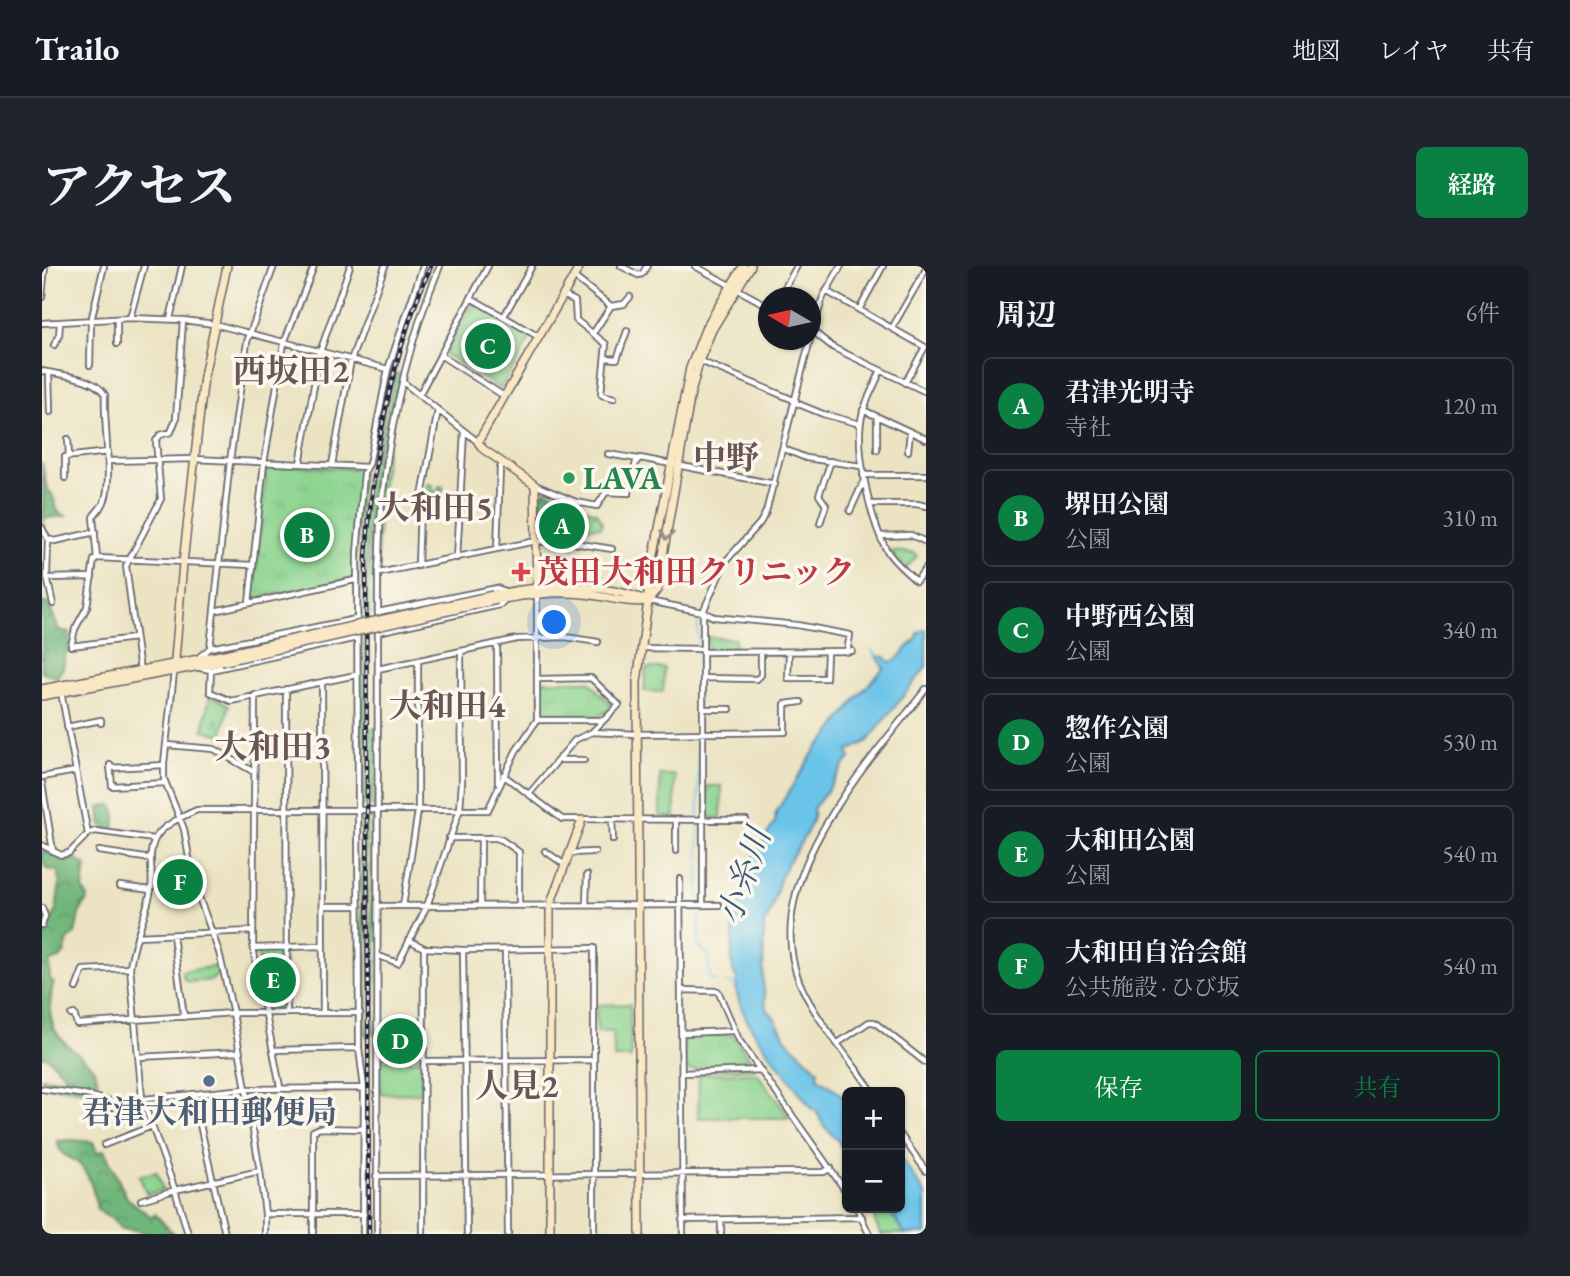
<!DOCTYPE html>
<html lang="ja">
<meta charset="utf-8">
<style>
body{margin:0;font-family:"EB Garamond","Noto Serif JP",serif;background:#20242c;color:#f1f3f6}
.controls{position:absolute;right:21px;bottom:21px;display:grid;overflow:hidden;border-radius:10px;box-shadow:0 2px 5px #0004}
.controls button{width:63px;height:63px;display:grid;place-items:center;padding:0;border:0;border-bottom:2px solid #363941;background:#171b24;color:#f1f3f6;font:35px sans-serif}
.compass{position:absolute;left:716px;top:21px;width:63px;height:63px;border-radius:50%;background:#171b24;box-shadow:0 2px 5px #0004;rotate:279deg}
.you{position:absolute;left:513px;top:357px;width:24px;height:24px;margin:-18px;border:5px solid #fff;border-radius:50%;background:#1a73e8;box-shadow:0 0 0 10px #1a73e833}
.badge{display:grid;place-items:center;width:46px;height:46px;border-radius:50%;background:#0b8043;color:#fff;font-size:23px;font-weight:700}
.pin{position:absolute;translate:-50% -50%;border:4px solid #fff;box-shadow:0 2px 7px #0006}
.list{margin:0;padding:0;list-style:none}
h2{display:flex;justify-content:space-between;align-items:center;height:91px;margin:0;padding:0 28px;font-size:30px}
h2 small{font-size:23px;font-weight:400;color:#9ea1a6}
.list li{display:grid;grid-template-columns:46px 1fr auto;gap:21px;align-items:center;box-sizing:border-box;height:98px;margin:0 14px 14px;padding:0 14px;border:2px solid #363941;border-radius:10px}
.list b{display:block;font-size:26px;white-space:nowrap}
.list p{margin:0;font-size:23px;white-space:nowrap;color:#9ea1a6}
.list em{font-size:23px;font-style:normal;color:#9ea1a6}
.actions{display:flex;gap:14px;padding:21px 28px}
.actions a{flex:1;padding:16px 0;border:2px solid #0b8043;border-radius:10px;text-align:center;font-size:24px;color:#0b8043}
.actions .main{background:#0b8043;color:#fff}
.map{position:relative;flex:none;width:884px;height:968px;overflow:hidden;border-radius:10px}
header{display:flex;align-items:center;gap:42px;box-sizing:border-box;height:98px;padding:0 35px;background:#171b24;border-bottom:2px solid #363941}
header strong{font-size:33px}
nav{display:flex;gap:38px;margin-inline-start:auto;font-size:24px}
.intro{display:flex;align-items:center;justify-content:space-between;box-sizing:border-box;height:168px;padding:0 42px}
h1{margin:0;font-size:49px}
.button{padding:18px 32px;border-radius:10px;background:#0b8043;color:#fff;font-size:24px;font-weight:700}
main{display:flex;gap:42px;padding:0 42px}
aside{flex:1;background:#171b24;border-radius:10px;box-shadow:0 2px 5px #0004}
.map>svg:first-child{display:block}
.grass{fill:#8cd48f;stroke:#577b65;stroke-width:2}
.forest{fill:url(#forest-crowns);stroke:#4a6c5a;stroke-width:2}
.cemetery{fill:url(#cemetery-stones);stroke:#577b65;stroke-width:2}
.park{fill:url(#park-tufts);stroke:#577b65;stroke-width:2}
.water{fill:#6bc4e9;stroke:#467392;stroke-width:2}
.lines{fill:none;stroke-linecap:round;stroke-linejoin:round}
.stream{stroke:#6bc4e9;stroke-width:2}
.street-casing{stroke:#68666a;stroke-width:8}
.secondary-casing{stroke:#68666a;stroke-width:10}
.street{stroke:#fff;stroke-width:4.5}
.secondary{stroke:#fae7c3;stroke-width:7}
.rail-casing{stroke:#22223b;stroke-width:4.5}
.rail{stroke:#fbf7ec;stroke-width:2;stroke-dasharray:5;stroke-linecap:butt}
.secondary-bridge-casing{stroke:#68666a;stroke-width:10;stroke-linecap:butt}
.secondary-bridge{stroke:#fae7c3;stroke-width:7}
.oneway{stroke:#998e86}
.leisure-dot{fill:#2e9e5b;stroke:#fbf7ec;stroke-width:2.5}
.health-dot{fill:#e0444e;stroke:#fbf7ec;stroke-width:2.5}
.service-dot{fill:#5c6f8a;stroke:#fbf7ec;stroke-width:2.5}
.labels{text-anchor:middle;stroke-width:7;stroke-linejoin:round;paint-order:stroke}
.leisure-label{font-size:32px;font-weight:bold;fill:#27864d;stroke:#fbf7ec;text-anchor:start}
.health-label{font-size:32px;font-weight:bold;fill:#be3a42;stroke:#fbf7ec;text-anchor:start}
.service-label{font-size:32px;font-weight:bold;fill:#4e5e75;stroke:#fbf7ec}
.neighbourhood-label{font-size:33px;font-weight:bold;fill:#6a5657;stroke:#fbf7ec}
.water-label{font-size:33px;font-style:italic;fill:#3c5b78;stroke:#fbf7ec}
</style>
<header>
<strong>Trailo</strong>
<nav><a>地図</a><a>レイヤ</a><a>共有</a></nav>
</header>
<div class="intro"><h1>アクセス</h1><a class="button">経路</a></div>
<main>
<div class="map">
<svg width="884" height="968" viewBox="0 0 884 968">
<defs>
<pattern id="forest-crowns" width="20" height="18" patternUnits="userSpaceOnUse" patternTransform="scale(1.75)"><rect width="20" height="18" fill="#71b67a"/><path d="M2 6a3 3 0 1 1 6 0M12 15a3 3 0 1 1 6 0" fill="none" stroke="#5c9465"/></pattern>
<pattern id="cemetery-stones" width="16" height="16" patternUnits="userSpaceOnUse" patternTransform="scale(1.75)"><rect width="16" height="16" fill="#8cd48f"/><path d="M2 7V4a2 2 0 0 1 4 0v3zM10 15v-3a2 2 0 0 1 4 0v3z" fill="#78b67c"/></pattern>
<pattern id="park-tufts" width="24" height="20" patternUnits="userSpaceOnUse" patternTransform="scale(1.75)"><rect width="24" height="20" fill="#8cd48f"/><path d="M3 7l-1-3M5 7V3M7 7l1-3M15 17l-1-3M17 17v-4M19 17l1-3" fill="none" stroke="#78b67c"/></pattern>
</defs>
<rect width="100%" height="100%" fill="#fbf7ec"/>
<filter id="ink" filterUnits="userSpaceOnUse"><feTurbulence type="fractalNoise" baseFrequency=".0143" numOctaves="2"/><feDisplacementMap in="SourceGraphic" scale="14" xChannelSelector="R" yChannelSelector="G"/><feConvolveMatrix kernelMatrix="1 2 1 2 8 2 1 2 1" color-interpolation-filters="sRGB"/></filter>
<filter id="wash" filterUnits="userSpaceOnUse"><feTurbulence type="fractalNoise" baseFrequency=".00686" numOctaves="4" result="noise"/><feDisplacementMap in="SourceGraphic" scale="28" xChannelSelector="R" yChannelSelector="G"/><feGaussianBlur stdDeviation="1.57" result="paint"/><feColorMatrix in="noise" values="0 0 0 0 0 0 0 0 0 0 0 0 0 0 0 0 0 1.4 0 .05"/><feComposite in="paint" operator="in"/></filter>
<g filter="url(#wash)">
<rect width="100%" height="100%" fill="#ebe3c2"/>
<path class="grass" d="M383 0H387C374 33 361 67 352 101 330 183 323 266 323 351L319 352C314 340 317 318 318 304 321 200 345 97 383 0Z
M355 107 360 109 346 177 338 229 333 347 328 349C324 337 327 316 327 301 330 237 336 169 355 107Z
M385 218 391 219 390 225 396 226 397 220H401L399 244 382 242Z
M323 370 324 541H320L317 372Z
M665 371 693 373V384H666Z
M604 402H622L621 426 602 425Z
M334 462 333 541H330L328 537V464Z
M618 509H633V551H618Z
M665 520H680L679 552 665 551Z
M324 548 325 770 320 763 319 549Z
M331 548 333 549 334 690 332 769 330 768 329 551Z
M176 700 177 707 170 714 146 716 141 712 140 705Z
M588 738 589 792H572L571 766H555L554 739Z
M338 794H379V827L338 828Z
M715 807 748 852H656L657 808Z
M115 906 121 924 105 928 97 910Z
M828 942H846L863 968H838Z"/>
<path class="forest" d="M0 196 5 223 10 228 16 246 24 250 2 252V261Z
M504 224 529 236V252L500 250 501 258 513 263V273L498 271 501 265 496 259V232Z
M0 336 6 338 17 364 28 366 27 383 23 389 21 402 15 411 0 407Z
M65 539H70L74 549 71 566 62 564C57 558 60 548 58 541Z
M0 584 18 593 29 589 44 600 41 624 46 632 37 648 33 668 26 674 23 686 17 693 7 696 8 714 12 717C9 723 10 726 9 732 0 789 63 784 55 824L51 826 0 819V812L19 813 24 810 4 790 0 791V669L14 646 18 616 16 605 5 603 0 593Z
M30 874 51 876 55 887 62 884 85 932 108 950 111 951 113 948 132 968H101L94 964 79 963 68 950H64L55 943C52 928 49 910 38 899 27 887 20 895 15 875Z"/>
<path class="cemetery" d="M538 241 555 246 560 256 559 261H536V242Z
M168 429 187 439 180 469 161 464Z"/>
<path class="park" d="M431 36 488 68 489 70 477 94 458 123 403 88Z
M225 199 318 203 320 206 312 309 309 313 211 333Z
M848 285 872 287 875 290 865 302 853 293Z
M501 415H547L571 441 557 450 499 451 498 418Z
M215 684H242L243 744 226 743Z
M380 759 379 790 338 791V760Z
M644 769H691L713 801 711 803 644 804 642 801V771Z"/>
<path class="water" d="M884 363V401L826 475 806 485 808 492C794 508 784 530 771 542 776 558 748 590 741 606 733 623 733 644 722 658L721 716 724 742 732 751 744 773 776 804V812L794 824 805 836V891L796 875 781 859 775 846 769 842C749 811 686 748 695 712 682 698 696 625 709 611L707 604 715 584 723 577 721 575 733 556 734 546 775 481 785 472 816 430 842 402 834 390 843 391 848 396 854 394 875 372 876 367Z
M858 890 884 929V968H863L846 942H858Z"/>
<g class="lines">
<path class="stream" d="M656 357V380
M830 384 836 391
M656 387V463
M656 471 657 550
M657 558V635
M657 643V680L666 689 668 713 675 715
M684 717 693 719"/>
</g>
</g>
<g filter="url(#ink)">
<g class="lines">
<g class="street-casing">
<path id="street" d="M579 0 596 9 600 8 605 0
M653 0 726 40
M532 11 569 40 582 38 588 31
M784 25 883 81
M521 29 533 35 534 54 564 78 559 127 560 129 572 132
M0 31 3 0
M429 32 497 71
M737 32 755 0
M817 44 841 0
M462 50 490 0
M88 52 102 0
M75 53V78
M128 53 140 0
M0 57 88 52 141 54 172 58 346 103
M850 62 884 3
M768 63 792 82 884 126
M552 66 569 40
M768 73 781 31 799 0
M12 79 17 70 18 57
M398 89 462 130
M563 92 575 93 585 65
M658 95 754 135
M48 99 49 55 62 0
M0 105C19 109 53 111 63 129 61 154 72 221 61 238 58 243 54 246 51 251L55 292 52 294 45 341 33 363 29 380 93 372
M838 106C833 119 825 132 821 146 811 178 828 253 844 283 851 296 864 305 874 315L884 302
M7 107 8 146
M361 116 436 176
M863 117 883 81
M377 129 446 0
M754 137 781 148 818 158
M821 144 884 173
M835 151V184
M26 173 27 190
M742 183 764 192 819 200
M866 185 868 166
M566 188 596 193
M67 195 152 193 325 201
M258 198 278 86 308 0
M290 199 309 94 343 0
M821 209H884
M23 212V191L66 186
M493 219 534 236 555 240 564 226 587 227 594 196 598 192 733 218
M828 238H875L884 240
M808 245 821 217
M778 257 784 239 777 229 789 195
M0 262 6 273 13 275 53 266
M838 270 869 269 884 276
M6 273 5 311 11 338
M455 283 458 202 462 197
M55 292 210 299
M415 292 422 165
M376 300 378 241 396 144
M337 307 494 275 532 277 570 283
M6 312 50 311
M607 335 661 346 672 351 755 359 808 369 805 386
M207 337 222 197 242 77 272 0
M172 345 313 314
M336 346 455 322 462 325
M336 366 458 339 464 333
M455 378 456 517
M168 382 188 195 205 76 232 0
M600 382 661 383
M661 386 810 385
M747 386 746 412H784L785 386
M157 391 168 382 314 353
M158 402 169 404 168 426 189 435 314 409
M336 403 475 373 523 371 556 376
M169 404 315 372
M98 405 84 300 119 233 114 175 118 169 129 166 134 153 141 54
M132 406 122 497V513L142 563 151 615 177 686 191 747 218 905 223 948V968
M662 412 715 413 719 409V386
M280 416 281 746
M244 423 245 746
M19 426 46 568
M213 429 211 682 238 821
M662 443H688
M495 454H560
M25 461 59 454V457
M550 466 595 468 743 466V438L759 436
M125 479 172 483 212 506
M516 494H542
M68 499 70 520 123 517
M68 502 122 499
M461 509 520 553 704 554
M0 511 34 505
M0 517 11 585
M487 528 533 474 550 466 577 439 549 412 495 413
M570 553 571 574
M634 554V585
M407 572H454L460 574 477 586V639
M0 579 19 589 27 587 46 568 53 565 112 573
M57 585 109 593
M503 585 523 599
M527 587 553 586
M638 613 641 968
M78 620 109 624
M438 639 439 573
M544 639 545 609
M661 639V346L683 296 718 257 724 246 768 74
M281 640H317
M336 640 677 639
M361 640 376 545V396
M0 642 3 650 0 659
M131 669 142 751
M95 670 210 665
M367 674 382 682 421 684 552 682V968
M211 682 280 680
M421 684 425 968
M463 684 466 968
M337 690 356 697 385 640 418 543 420 516 419 386
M34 722 41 704 88 702
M640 724 676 725 697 774 805 927
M29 749 32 748 35 758 191 747H318
M640 767 691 765
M796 777 827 756H832L884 797
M231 784 317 782
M97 791 196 786
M382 795 551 794
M640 807 718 804
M0 823 45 829 72 836 203 823 322 822
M831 826C808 793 772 752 757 715 717 612 826 498 884 423
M151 828 183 968
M51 841 62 842 102 836
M858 868 884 905
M62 879 110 860
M334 910 782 906 789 902
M99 934 133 924 218 905
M815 942 827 968
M223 948H322
M640 954 820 951
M679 954V968
M146 968 133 924 100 832 88 702C91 675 104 650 109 624 112 608 105 591 112 575 118 560 141 550 155 544H446L474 485 495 454V327
M271 968V865L278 862 322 863
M321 968 322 822 317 782 315 287 322 207 327 198 346 103 381 0
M335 968 336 307C338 280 337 252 341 225 350 149 368 71 398 0
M381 968 382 682"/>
</g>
<g class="secondary-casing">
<path id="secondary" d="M495 327 493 219 441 183 436 176 538 0
M451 329C500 318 559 316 606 335
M455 334C484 329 512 325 542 328 564 330 584 338 606 335L615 324 649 127 658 93 670 64 709 0
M132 406 141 297 162 110 185 0
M0 423 178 389
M0 430 179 396
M508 968V639L540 554
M598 968 595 416 606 335V319L648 102 664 61 701 0"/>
</g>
<use href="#street" class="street"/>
<use href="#secondary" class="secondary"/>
<g class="rail-casing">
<path id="rail" d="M327 968 324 290C331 191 348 91 389 0"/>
</g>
<use href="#rail" class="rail"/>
<g class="secondary-bridge-casing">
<path id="secondary-bridge" d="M178 389 451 329
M179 396 455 334"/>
</g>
<use href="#secondary-bridge" class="secondary-bridge"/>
</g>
<defs><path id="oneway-chevron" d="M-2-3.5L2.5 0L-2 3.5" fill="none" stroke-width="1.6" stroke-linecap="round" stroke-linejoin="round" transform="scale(1.75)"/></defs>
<use class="oneway" href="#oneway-chevron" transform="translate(625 269) rotate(101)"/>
</g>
<circle class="leisure-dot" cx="527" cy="212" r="7"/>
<path class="health-dot" d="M475.5 295.5h7v7h7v7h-7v7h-7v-7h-7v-7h7z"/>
<circle class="service-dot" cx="167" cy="815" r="7"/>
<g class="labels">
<g class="leisure-label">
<text x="541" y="223">LAVA</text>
</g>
<g class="health-label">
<text x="495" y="317">茂田大和田クリニック</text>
</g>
<g class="service-label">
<text x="167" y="857">君津大和田郵便局</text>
</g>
<g class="neighbourhood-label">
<text x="249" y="116">西坂田2</text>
<text x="684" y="203">中野</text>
<text x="393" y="253">大和田5</text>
<text x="405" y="451">大和田4</text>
<text x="231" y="492">大和田3</text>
<text x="475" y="831">人見2</text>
</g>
<g class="water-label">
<text transform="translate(701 610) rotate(-71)" y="12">小糸川</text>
</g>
</g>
</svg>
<div class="controls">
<button>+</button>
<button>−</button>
</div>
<svg class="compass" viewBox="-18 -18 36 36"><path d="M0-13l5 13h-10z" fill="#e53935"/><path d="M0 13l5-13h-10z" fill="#9ea1a6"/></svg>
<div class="you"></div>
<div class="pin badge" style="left:520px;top:260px">A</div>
<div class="pin badge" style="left:265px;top:269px">B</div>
<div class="pin badge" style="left:446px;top:80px">C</div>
<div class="pin badge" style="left:358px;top:775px">D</div>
<div class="pin badge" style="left:231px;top:714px">E</div>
<div class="pin badge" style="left:138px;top:616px">F</div>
</div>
<aside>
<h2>周辺<small>6件</small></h2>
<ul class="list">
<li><span class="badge">A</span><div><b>君津光明寺</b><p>寺社</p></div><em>120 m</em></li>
<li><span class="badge">B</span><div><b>堺田公園</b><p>公園</p></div><em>310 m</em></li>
<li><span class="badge">C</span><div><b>中野西公園</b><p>公園</p></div><em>340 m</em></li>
<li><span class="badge">D</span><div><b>惣作公園</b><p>公園</p></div><em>530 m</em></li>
<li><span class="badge">E</span><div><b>大和田公園</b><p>公園</p></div><em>540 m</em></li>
<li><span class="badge">F</span><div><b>大和田自治会館</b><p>公共施設 · ひび坂</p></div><em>540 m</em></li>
</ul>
<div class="actions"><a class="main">保存</a><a>共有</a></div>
</aside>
</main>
